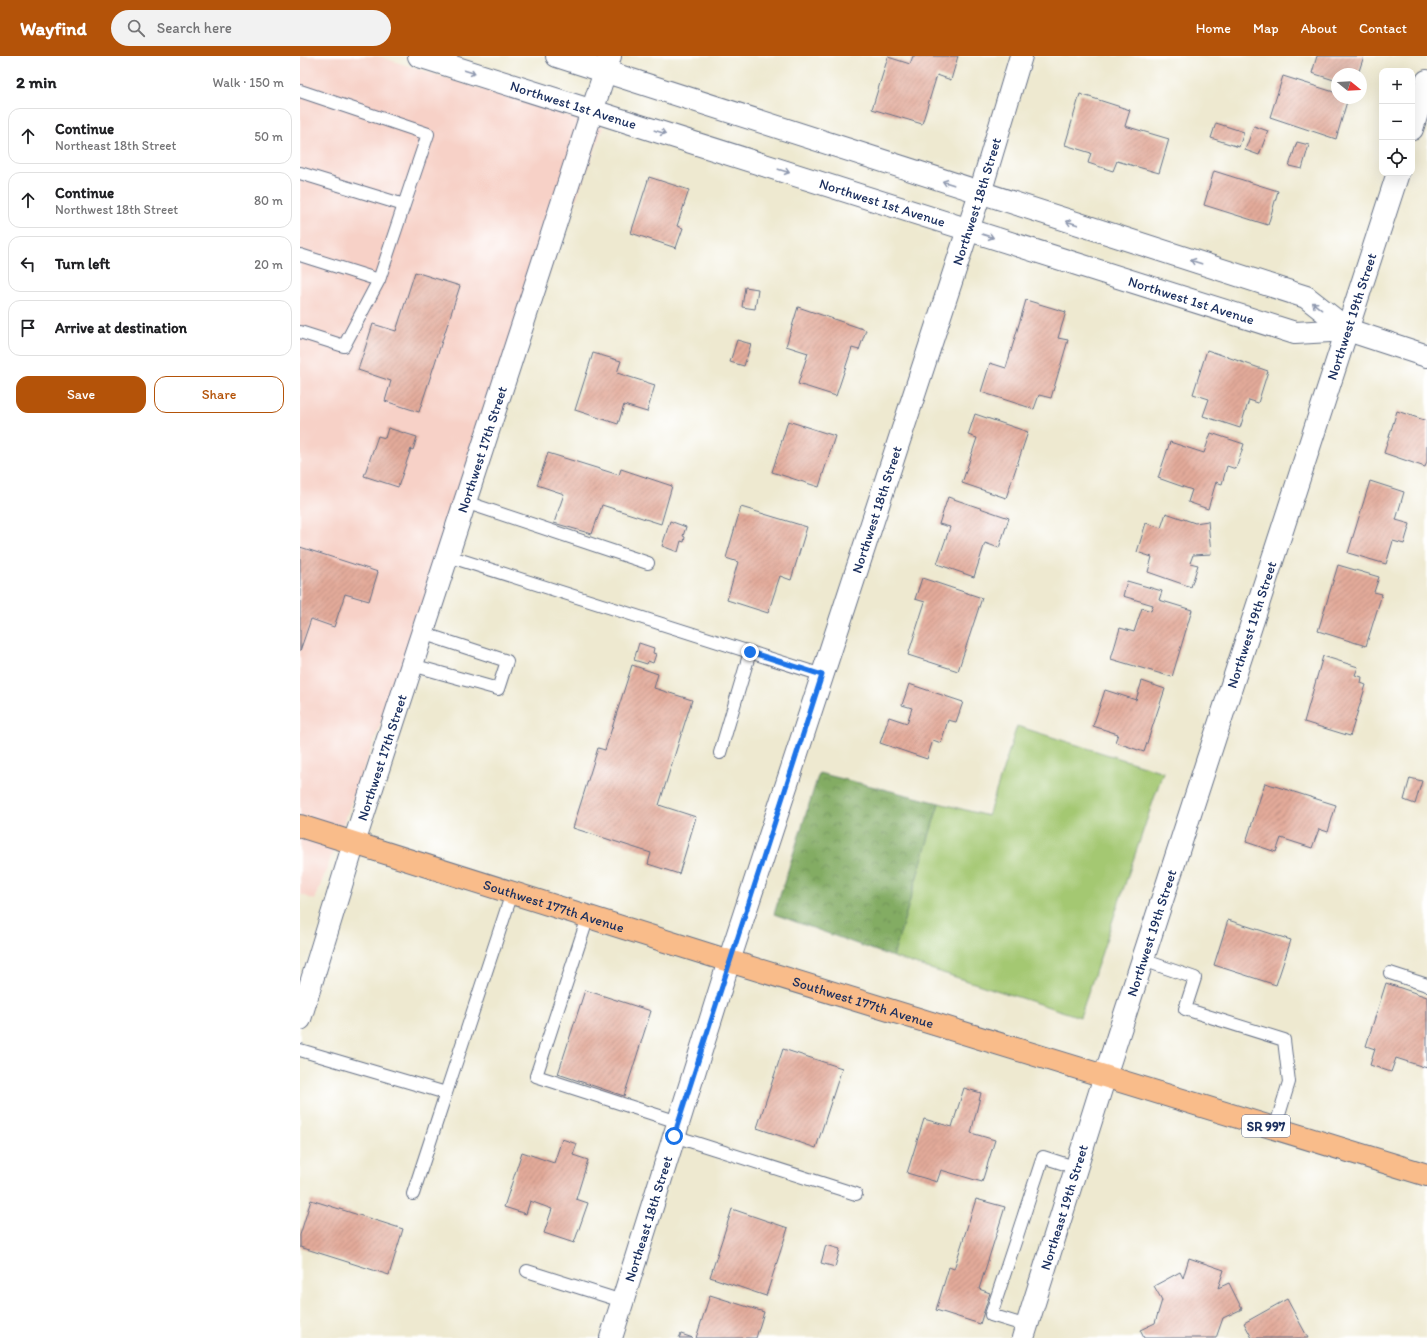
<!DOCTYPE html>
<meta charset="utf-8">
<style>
body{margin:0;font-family:Itim,sans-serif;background:#f2f2f2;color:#202124}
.controls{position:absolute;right:12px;top:12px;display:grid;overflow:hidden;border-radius:8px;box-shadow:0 4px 16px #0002}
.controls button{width:36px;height:36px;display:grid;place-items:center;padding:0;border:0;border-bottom:1px solid #e0e0e0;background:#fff;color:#202124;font:20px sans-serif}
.compass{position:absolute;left:1031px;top:12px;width:36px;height:36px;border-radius:50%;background:#fff;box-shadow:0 4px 16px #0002;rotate:108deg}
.stop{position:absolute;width:12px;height:12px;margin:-9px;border:3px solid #1a73e8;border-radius:50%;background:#fff}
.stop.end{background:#1a73e8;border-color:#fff;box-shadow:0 1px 4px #0008}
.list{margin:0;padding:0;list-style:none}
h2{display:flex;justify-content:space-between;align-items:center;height:52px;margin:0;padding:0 16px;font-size:17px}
h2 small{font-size:13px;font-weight:400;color:#757577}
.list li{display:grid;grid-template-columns:26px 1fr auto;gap:12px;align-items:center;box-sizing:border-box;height:56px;margin:0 8px 8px;padding:0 8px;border:1px solid #e0e0e0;border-radius:12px}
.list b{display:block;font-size:15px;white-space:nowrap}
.list p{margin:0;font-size:13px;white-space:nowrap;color:#757577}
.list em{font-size:13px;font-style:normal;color:#757577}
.actions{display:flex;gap:8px;padding:12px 16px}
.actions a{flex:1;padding:9px 0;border:1px solid #b45309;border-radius:12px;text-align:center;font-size:14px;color:#b45309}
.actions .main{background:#b45309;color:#fff}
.icon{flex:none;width:22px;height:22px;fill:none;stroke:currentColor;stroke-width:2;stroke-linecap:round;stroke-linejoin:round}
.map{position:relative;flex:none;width:1127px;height:1282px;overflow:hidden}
header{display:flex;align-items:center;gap:24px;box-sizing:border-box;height:56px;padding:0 20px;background:#b45309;color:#fff}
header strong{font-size:19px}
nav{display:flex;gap:22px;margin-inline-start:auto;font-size:14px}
.search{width:280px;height:36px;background:#f2f2f2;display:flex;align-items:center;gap:10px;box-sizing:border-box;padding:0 14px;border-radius:22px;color:#757577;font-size:15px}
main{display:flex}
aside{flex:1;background:#fff}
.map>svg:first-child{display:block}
.built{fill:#f7d1c7}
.green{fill:#a4c872;stroke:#607c68}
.forest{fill:url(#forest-crowns);stroke:#4f6e61}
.building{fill:url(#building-hatch)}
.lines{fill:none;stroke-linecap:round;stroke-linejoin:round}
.lane-casing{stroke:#657086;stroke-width:14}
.street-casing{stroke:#657086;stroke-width:24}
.highway-casing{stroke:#657086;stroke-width:24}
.lane{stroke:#fff;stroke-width:12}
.street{stroke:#fff;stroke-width:22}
.highway{stroke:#f9bc8a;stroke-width:22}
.oneway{stroke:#8d97ae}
.route{stroke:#1a73e8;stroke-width:5}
.labels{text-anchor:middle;stroke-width:3.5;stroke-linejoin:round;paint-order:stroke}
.shield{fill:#fff;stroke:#5f6d8e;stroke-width:1}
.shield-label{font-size:13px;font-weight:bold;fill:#1b2f5e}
.street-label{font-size:14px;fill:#1b2f5e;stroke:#fff}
</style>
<header>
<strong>Wayfind</strong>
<div class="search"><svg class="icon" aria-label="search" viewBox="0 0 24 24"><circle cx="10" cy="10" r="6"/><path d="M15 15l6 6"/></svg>Search here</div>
<nav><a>Home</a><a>Map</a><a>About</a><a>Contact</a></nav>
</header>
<main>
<aside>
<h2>2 min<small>Walk · 150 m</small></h2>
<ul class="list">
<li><svg class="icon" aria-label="ahead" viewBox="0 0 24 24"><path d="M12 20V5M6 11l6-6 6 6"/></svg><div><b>Continue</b><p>Northeast 18th Street</p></div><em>50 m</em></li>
<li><svg class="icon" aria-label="ahead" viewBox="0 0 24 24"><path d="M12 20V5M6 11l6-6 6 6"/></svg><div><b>Continue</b><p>Northwest 18th Street</p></div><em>80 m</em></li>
<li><svg class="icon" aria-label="left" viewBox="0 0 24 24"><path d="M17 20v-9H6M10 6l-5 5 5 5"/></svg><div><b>Turn left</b></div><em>20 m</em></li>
<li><svg class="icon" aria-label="arrive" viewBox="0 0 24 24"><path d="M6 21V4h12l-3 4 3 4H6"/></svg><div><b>Arrive at destination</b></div></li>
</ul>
<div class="actions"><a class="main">Save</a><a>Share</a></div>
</aside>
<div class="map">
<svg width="1127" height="1282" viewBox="0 0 1127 1282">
<defs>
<pattern id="forest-crowns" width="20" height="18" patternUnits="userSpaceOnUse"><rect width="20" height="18" fill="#83ac64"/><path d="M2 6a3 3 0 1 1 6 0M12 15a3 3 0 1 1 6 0" fill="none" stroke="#6a8c56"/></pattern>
<pattern id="building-hatch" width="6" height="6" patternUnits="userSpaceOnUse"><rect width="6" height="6" fill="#e3aa9a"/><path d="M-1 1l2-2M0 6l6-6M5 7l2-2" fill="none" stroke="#b78b81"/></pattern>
</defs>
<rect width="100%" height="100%" fill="#fff"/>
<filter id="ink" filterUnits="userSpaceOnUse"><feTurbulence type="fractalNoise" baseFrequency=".025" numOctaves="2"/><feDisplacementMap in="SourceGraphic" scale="8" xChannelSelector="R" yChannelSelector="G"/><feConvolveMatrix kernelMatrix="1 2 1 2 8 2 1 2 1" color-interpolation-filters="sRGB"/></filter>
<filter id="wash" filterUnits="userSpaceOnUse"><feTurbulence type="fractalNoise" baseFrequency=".012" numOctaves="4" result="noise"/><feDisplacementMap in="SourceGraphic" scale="16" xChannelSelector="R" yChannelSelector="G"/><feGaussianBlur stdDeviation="0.9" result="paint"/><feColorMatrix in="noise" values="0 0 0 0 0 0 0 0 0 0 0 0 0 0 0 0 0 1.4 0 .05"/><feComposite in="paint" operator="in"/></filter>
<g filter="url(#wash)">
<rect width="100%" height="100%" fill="#eee9d0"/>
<path class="built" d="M0 0H77L303 71 15 844 0 838Z"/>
<path class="green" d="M717 670 863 716 780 961 593 901 639 747 688 760Z"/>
<path class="forest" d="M519 717 639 747 593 901 474 858Z"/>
<g id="blocks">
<path class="building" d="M613 0H658L651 24 637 19 622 68 572 53 588 1 610 8Z
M1017 0H1064L1058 18H1037V25L1012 17Z
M983 20 1037 37V42H1048L1036 83 970 61Z
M780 38 830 54 825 70 869 83 859 117 817 105 813 115 788 107 791 97 765 89Z
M916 67 944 76 939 91 911 82Z
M954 70 968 75 959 99 945 94Z
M997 86 1009 89 1002 113 989 110Z
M914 115 978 135 968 169 904 149Z
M349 121 389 134 377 170 383 172 376 192 331 177Z
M115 216 160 230 119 356 85 345 91 325 58 314 73 268 96 275Z
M445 231 458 233 455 253 442 251Z
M726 244 766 256 758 282 768 284 751 342 739 339 734 353 681 336 690 307 706 312Z
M498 251 566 274 559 294 552 292 536 340 498 328 508 297 486 290Z
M437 284 451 288 444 310 430 306Z
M907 294 968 315 958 347 949 344 940 372 903 360 909 343 893 338Z
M293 297 321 305 317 317 355 329 347 356 324 349 318 368 275 354Z
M1097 355 1127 365V406L1125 411 1084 397Z
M675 358 728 376 706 442 662 427 677 382 668 379Z
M488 365 535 380 519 431 472 416Z
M88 372 117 381 113 394 111 393 98 431 64 420 78 380 85 382Z
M911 377 944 388 936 413 927 410 922 428 916 426 908 453 888 446 892 434 858 422 870 386 904 397Z
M248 397 319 419 321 413 372 430 361 468 302 449 292 478 254 467 264 438 237 429Z
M1070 425 1104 436 1096 464 1110 468 1104 488 1093 485 1086 508 1048 497Z
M648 441 709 462 699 492 685 487 674 521 637 508 650 471 639 468Z
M441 451 507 471 491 524 480 520 468 557 427 544 438 506 426 502Z
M866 457 895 467 908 465 911 498 893 499 890 507 898 509 891 531 848 516 852 501 837 496 846 467 861 472Z
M370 465 386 471 383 480 385 481 384 486 381 485 378 496 362 490Z
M0 491 78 516 69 545 45 538 34 571 11 563 0 595Z
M1038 509 1079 521 1074 536 1082 538 1066 590 1018 575Z
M622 522 682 542 658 615 608 599 625 546 615 543Z
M827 525 862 535 859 544 892 554 872 621 811 603 820 572 834 576 842 552 851 555 853 549 823 540Z
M339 587 354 592 353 597 356 598 353 607 348 605 347 608 334 604Z
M1023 600 1058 611 1055 619 1062 621 1061 627 1066 629 1050 680 1004 666Z
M332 609 358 618 354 632 392 644 359 749 396 761 379 818 348 808 351 797 273 772 298 692 305 694Z
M842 625 865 633 844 696 815 686 818 678 793 670 805 634 836 644Z
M609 628 663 646 656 666 648 664 641 687 633 684 627 703 580 687 589 661 607 667 612 652 602 649Z
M1110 722 1122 725 1115 748 1104 744Z
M965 727 1036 749 1028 776 1019 773 1012 792 981 782 976 796 946 786Z
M928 864 991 884 976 929 914 909Z
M1086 927 1127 941V1012L1096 1002 1091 1016 1070 1009 1075 993 1066 990Z
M285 934 351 955 324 1040 258 1018Z
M483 993 542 1012 516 1092 457 1072Z
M664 1032 681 1037 671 1077 695 1084 682 1126 641 1114 637 1126 607 1117 624 1063 652 1071Z
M262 1083 277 1088 273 1099 288 1104 276 1143 288 1147 274 1187 244 1177 252 1153 230 1145 226 1158 204 1151 222 1096 254 1107Z
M676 1143 705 1151 679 1233 690 1237 680 1268 636 1254 649 1211 654 1213Z
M11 1144 103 1173 89 1219 0 1191V1179Z
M432 1153 488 1172 466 1240 410 1221Z
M526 1189 540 1193 535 1211 521 1207Z
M889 1202 924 1214 918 1232 929 1227 942 1253 923 1262 916 1282H844L840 1274 855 1267 862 1244 854 1230 880 1216 883 1222Z
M410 1239 464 1256 456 1282H396Z
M987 1243 1008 1282H952L944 1267Z
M381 1278 393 1282H379Z"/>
</g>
</g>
<g filter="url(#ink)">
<use href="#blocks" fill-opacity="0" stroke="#657086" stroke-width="1"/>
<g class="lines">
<g class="lane-casing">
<path id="lane" d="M0 35 128 78 104 149 0 117
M0 199 79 224
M0 276 44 290 79 224 104 149
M165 446 348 507
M148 500 522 619
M112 609 198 633 207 605 122 577
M420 697 450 596
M288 861 236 1020 378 1066
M843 904 895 922 885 953 984 984 989 1026 975 1072
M1090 917 1127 929
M0 994 146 1037 212 837
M374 1080 556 1138
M113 1138 146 1037
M227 1215 322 1245
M727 1270 691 1259 743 1101 777 1112"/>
</g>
<g class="street-casing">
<g id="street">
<path id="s1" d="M119 0 995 277 1048 274"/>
<path d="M257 0 1006 241 1048 274 1127 300"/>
<path d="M1112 73 1127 25"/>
<path id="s2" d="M0 963 54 787 310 0"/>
<path id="s3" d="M311 1282 429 905 680 137 721 0"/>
<path id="s4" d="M723 1282 805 1020 1098 117"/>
</g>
</g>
<g class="highway-casing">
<g id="highway">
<path id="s5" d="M0 770 429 905 1127 1119"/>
</g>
</g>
<use href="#lane" class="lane"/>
<use href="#street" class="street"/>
<use href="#highway" class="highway"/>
</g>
<defs><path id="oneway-shaft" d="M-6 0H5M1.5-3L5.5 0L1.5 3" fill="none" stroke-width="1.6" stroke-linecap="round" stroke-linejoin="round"/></defs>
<g class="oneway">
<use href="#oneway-shaft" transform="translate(170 16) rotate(17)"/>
<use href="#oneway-shaft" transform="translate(360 76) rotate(18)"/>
<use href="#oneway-shaft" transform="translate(484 115) rotate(18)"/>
<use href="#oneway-shaft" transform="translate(648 127) rotate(-162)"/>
<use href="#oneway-shaft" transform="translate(772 167) rotate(-162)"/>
<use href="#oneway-shaft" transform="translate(688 180) rotate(18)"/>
<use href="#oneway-shaft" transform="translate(896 206) rotate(-162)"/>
<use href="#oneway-shaft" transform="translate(1017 250) rotate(-141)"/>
</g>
</g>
<g class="lines" filter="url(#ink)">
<path class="route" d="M374 1080 522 619 450 596"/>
</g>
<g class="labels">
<rect class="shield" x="942" y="1059" width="48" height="22" rx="3"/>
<g class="shield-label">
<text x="966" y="1075">SR 997</text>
</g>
<g class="street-label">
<text dy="5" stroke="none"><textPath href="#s1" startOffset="162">Northwest 1st Avenue</textPath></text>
<text dy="5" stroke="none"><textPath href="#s3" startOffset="1194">Northwest 18th Street</textPath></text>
<text dy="5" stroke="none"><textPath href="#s1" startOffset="486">Northwest 1st Avenue</textPath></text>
<text dy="5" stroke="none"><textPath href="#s1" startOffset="810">Northwest 1st Avenue</textPath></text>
<text dy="5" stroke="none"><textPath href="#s4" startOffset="1073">Northwest 19th Street</textPath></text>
<text dy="5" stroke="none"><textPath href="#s2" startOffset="598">Northwest 17th Street</textPath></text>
<text dy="5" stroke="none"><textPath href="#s3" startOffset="870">Northwest 18th Street</textPath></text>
<text dy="5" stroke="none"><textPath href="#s4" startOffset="749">Northwest 19th Street</textPath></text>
<text dy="5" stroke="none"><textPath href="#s2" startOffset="274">Northwest 17th Street</textPath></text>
<text dy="5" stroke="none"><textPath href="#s5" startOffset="266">Southwest 177th Avenue</textPath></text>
<text dy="5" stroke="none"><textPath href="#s4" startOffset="425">Northwest 19th Street</textPath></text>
<text dy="5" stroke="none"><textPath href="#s5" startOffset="590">Southwest 177th Avenue</textPath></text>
<text dy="5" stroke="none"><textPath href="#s4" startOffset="137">Northeast 19th Street</textPath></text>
<text dy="5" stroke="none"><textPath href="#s3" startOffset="125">Northeast 18th Street</textPath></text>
</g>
</g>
</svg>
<div class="controls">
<button>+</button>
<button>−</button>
<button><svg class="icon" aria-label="locate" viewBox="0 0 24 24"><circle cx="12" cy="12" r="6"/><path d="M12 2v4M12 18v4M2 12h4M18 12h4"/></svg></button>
</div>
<svg class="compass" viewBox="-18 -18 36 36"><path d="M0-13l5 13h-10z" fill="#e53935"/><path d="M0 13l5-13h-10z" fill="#757577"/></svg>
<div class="stop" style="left:374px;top:1080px"></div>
<div class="stop end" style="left:450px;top:596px"></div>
</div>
</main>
